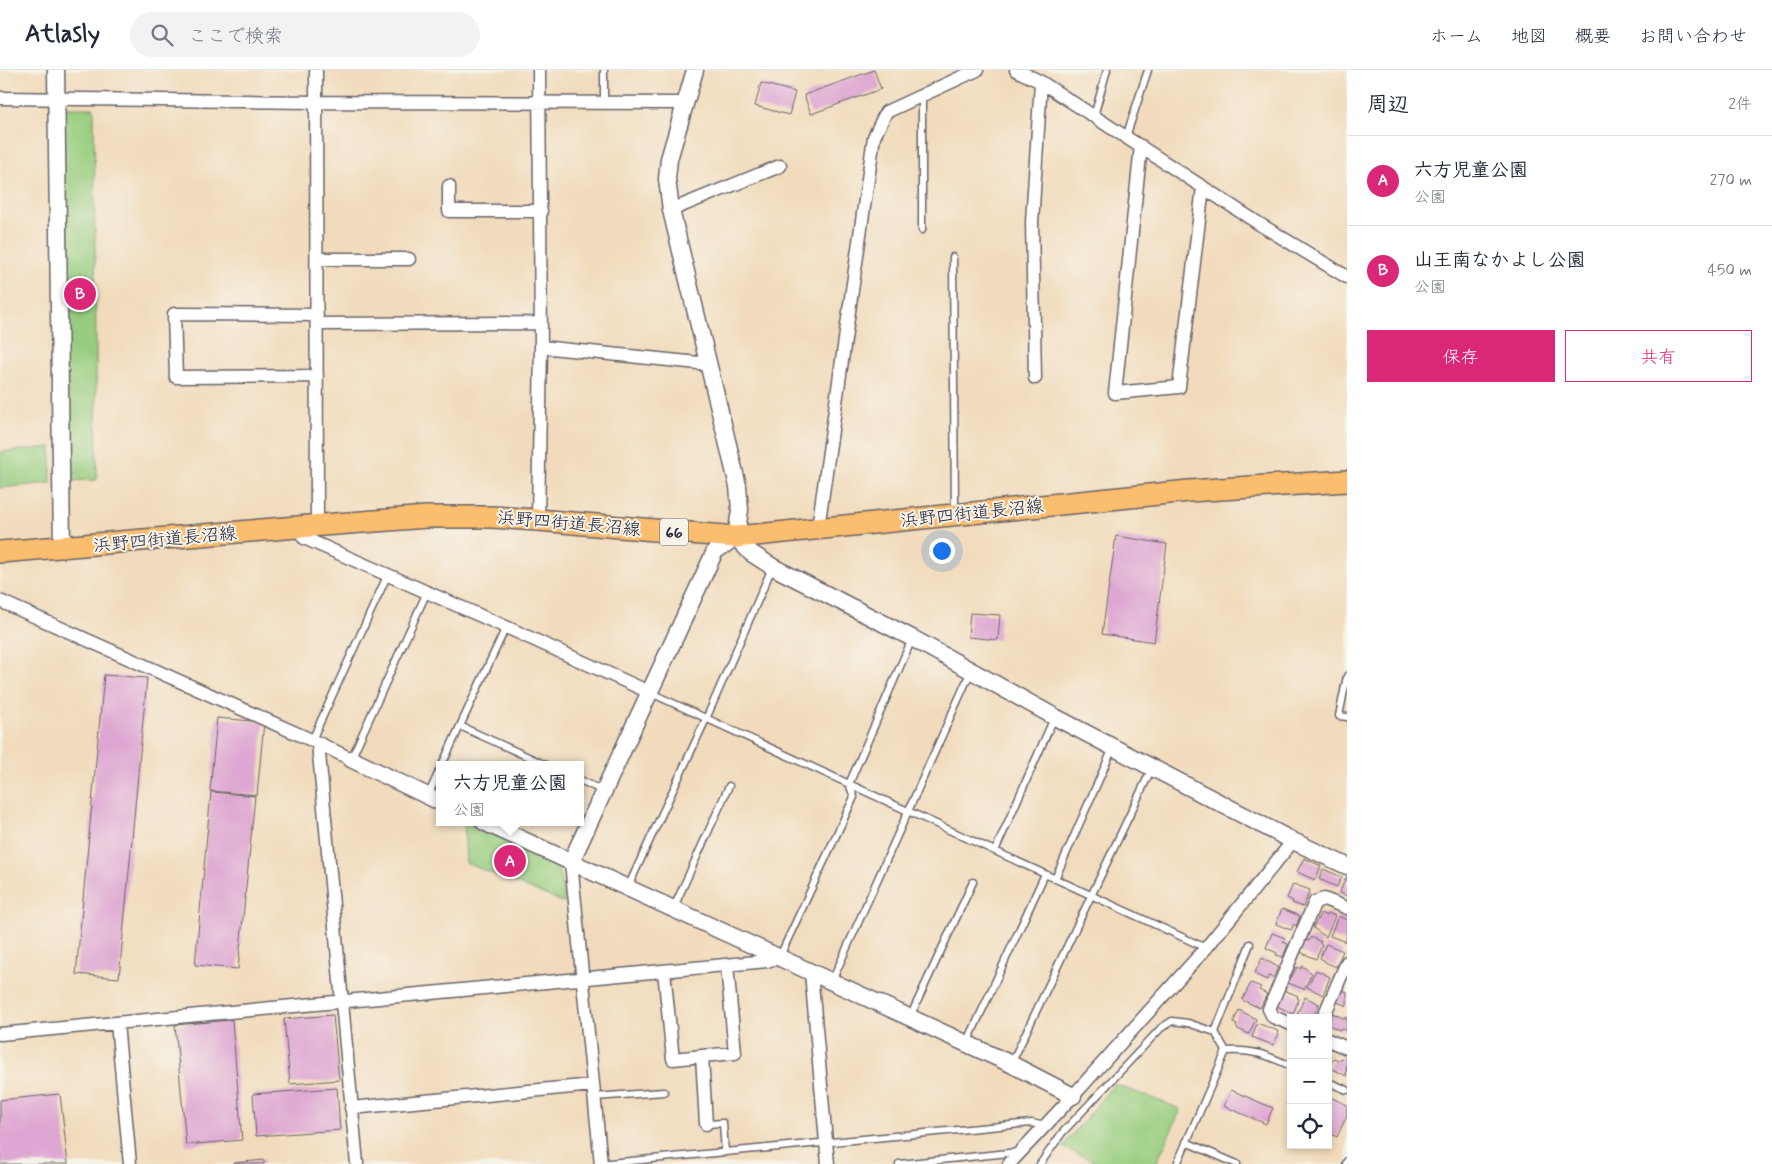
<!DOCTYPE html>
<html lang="ja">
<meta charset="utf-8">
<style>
body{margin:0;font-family:Mynerve,"Klee One",sans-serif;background:#f2f2f3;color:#1f2937}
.controls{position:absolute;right:15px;bottom:15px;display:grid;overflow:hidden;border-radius:0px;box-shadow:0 2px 8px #0003}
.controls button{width:45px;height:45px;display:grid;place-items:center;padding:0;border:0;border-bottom:1px solid #e0e1e3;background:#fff;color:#1f2937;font:25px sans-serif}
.you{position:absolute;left:941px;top:480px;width:18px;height:18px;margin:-12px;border:4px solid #fff;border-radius:50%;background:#1a73e8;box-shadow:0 0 0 8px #1a73e833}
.badge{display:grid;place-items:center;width:32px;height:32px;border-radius:50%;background:#db2777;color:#fff;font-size:16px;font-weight:700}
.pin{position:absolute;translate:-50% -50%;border:2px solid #fff;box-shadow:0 1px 5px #0006}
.popup{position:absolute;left:436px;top:691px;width:148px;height:65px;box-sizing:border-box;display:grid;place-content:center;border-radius:0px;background:#fff;filter:drop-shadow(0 1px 4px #0005);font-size:16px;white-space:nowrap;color:#747a83}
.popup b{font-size:19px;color:#1f2937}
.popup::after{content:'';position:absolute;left:50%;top:100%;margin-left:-10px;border:10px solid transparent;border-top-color:#fff}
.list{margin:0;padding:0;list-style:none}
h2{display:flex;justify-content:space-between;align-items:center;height:65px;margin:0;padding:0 20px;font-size:21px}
h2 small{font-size:16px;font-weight:400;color:#747a83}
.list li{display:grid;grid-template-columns:32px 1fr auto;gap:15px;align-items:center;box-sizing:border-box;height:90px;padding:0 20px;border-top:1px solid #e0e1e3}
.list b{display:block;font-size:19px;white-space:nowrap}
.list p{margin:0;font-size:16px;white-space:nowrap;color:#747a83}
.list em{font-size:16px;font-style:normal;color:#747a83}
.actions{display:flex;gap:10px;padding:15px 20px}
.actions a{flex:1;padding:11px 0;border:1px solid #db2777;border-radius:0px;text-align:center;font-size:18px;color:#db2777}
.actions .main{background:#db2777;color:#fff}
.icon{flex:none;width:28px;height:28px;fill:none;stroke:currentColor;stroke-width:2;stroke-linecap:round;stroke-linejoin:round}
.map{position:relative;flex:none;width:1347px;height:1094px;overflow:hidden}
header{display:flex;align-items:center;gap:30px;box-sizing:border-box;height:70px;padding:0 25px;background:#fff;border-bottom:1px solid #e0e1e3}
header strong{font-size:24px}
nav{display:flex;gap:28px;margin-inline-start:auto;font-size:18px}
.search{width:350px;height:45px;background:#f2f2f3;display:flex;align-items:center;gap:12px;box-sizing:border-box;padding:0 18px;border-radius:28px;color:#747a83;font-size:19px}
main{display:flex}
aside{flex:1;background:#fff}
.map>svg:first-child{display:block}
.green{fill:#98cd7f;stroke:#5d785d}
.building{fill:#dea6d2}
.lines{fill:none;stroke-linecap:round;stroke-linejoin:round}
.service-casing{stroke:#6a6368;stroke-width:9}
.minor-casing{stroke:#6a6368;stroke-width:15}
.tertiary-casing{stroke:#6a6368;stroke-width:19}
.primary-casing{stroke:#6a6368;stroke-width:24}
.service{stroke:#fff;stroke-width:6}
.minor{stroke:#fff;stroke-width:12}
.tertiary{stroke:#fff;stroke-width:16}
.primary{stroke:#fbbd6e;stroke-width:21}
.labels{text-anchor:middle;stroke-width:4;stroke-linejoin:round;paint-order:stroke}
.shield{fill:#f7f3e8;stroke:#62616f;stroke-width:1}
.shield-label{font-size:16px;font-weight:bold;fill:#22223b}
.street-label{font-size:18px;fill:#22223b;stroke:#f7f3e8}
</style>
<header>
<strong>Atlasly</strong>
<div class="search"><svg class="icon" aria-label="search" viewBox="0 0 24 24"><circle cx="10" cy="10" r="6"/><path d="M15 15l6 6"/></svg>ここで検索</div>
<nav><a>ホーム</a><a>地図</a><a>概要</a><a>お問い合わせ</a></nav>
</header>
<main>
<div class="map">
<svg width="1347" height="1094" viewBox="0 0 1347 1094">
<rect width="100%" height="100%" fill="#f7f3e8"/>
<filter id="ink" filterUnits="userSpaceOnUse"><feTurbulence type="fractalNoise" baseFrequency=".02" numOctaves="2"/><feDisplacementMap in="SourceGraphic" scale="10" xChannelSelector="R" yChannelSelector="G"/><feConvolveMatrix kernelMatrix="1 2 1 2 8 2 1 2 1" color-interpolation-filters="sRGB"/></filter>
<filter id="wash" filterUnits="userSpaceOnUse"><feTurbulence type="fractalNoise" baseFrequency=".0096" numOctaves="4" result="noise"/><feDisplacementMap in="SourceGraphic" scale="20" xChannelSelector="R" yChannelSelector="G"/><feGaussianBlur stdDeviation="1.12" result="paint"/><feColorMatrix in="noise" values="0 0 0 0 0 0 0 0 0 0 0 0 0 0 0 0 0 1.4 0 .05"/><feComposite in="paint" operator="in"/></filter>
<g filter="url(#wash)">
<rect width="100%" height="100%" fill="#f1dbbc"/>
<path class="green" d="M63 38H94L97 410 66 411Z
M51 377V413L0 418V382Z
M464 752 553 790 558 798 565 833 466 793Z
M1114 1014 1181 1039 1156 1094H1101L1062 1077Z"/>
<g id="blocks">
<path class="building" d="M874 0 881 19 811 44 804 25Z
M761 13 795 22 789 45 755 36Z
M1116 466 1167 474 1154 572 1102 564Z
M970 543 1000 545 998 570 968 567Z
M104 605 147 608 119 908 76 904Z
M217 648 264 652 257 725 210 721Z
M211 722 255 726 238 899 195 895Z
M1304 788 1321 796 1315 810 1297 802Z
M1323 799 1342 807 1337 817 1319 809Z
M1347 806V826L1339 823Z
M1293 814 1310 820 1303 837 1292 833 1293 831 1287 828Z
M1282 839 1300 846 1296 856 1294 854 1291 860 1276 854Z
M1321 843 1326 846 1328 843 1335 846 1326 867 1313 858Z
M1338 846 1347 850 1346 872 1330 866Z
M1272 863 1285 868 1283 872 1288 874 1283 887 1276 885 1277 883 1266 878Z
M1311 867 1321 872 1320 874 1322 875 1316 889 1300 882 1305 870 1309 871Z
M1326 874 1343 881 1336 897 1325 892V891L1320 888Z
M1262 888 1278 897 1273 908 1269 906 1267 910 1254 904Z
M1302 896 1312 903 1304 919 1288 913 1297 897 1301 899Z
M1316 900 1330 907 1323 925 1307 917Z
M1251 913 1261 917 1259 920 1267 924 1260 938 1242 930Z
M1284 920 1298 926 1297 928 1299 929 1293 944 1277 936Z
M1342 920 1347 922V936L1337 932Z
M1305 927 1319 934 1313 948H1306L1297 944Z
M1239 940 1256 949 1249 964 1238 959 1236 957 1237 955 1233 953Z
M1332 943 1345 949V947L1347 948V961L1341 958 1340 960 1328 955V951Z
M333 945 339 1010 290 1014 284 949Z
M232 950 242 1070 186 1075 175 955Z
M1257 953 1278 961 1277 963 1279 964 1273 975 1252 967Z
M1346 986 1347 987 1346 1006 1329 997 1334 988 1340 991 1341 988 1344 989Z
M337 1018 340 1060 256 1066 253 1024Z
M1231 1020 1273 1038 1266 1054 1224 1036Z
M60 1024 68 1094H0V1030Z
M1330 1027 1347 1035V1045L1337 1067 1328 1063V1031Z
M264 1090V1094H234V1093Z"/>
</g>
</g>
<g filter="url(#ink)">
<use href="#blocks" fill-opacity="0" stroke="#6a6368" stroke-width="1"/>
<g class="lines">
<g class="service-casing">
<path id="service" d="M604 0V32
M922 25V160
M1094 46 1107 0
M1126 67 1148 0
M953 187 955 441
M1347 606 1339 646 1347 647
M651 623 1206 878
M460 656 546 695
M312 670 388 504
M351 689 427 522
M442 695 506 557
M580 710 603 721
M428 726 440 699
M995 781 1054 648
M1055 809 1113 678
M628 817 706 649 772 498
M674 837 729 716
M780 886 854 727 849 714 912 569
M832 911 971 601
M910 947 973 812
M1215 962 1226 981
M967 973 1045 804
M1226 981C1252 979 1267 985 1291 996
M1011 994 1152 698
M1328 1012 1347 1020
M594 1027 664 1022
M706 1054 723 1053 725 1082
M1186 1072 1237 1094
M599 1094 1032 1053 1044 1056
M899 1094 1019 1082
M1040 1094 1062 1063 1161 958 1172 951 1188 953 1215 962 1250 874
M1177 1094 1226 981
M1346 1094 1347 1091"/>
</g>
<g class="minor-casing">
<path id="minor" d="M316 0 317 455
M1016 0 1041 12 1261 155 1347 207
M0 28 315 32 685 33
M1141 76 1115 323 1179 317 1203 117
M449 116V141H541
M671 140 780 96
M317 189H409
M317 245 174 244 176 307 317 306
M317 254 541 253
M541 277 708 294
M1035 308 1032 152 1041 12
M538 450 541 277 539 0
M297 457 304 468 506 557 649 622
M818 458 874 67 886 42 977 0
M0 531 318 673 351 689
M318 673 357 1094
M571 792 601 1094
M664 901 673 989 702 986
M811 902 828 1094
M1323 948 1347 892
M117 953 130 1094
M1291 954 1273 947 1269 939 1315 832 1324 829 1347 838
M0 964 767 891 779 887
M1328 970 1347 978
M351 1038 593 1015
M706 1054 702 986 735 983 727 895
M1009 1094 1073 1026 1206 878 1293 771"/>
</g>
<g class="tertiary-casing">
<path id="tertiary" d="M56 0 62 477
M695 0 669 89 667 109 671 140 738 416 740 440 736 467 751 483 773 497 912 568 1055 647 1293 771 1347 796
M351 689 440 732
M484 752 1011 994 1073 1026
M571 792 715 481 736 467"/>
</g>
<g class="primary-casing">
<path id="primary" d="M0 482 297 457 427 447H492L538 450 736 467 1189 421 1347 411"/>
</g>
<use href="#service" class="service"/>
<use href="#minor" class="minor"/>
<use href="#tertiary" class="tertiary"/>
<use href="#primary" class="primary"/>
</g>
</g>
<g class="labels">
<rect class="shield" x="660" y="448.5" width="28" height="27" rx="4"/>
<g class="shield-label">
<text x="674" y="468">66</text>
</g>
<g class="street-label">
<text transform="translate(972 443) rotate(-6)" y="6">浜野四街道長沼線</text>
<text transform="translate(569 453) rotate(5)" y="6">浜野四街道長沼線</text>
<text transform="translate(165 469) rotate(-5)" y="6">浜野四街道長沼線</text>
</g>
</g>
</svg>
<div class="controls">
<button>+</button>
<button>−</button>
<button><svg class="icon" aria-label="locate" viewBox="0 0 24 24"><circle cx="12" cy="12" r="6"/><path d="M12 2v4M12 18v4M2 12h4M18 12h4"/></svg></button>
</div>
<div class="you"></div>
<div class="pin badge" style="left:510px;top:791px">A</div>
<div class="popup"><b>六方児童公園</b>公園</div>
<div class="pin badge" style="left:80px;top:224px">B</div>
</div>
<aside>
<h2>周辺<small>2件</small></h2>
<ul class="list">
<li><span class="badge">A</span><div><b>六方児童公園</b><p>公園</p></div><em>270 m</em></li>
<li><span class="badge">B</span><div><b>山王南なかよし公園</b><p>公園</p></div><em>450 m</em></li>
</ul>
<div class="actions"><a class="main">保存</a><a>共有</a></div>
</aside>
</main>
